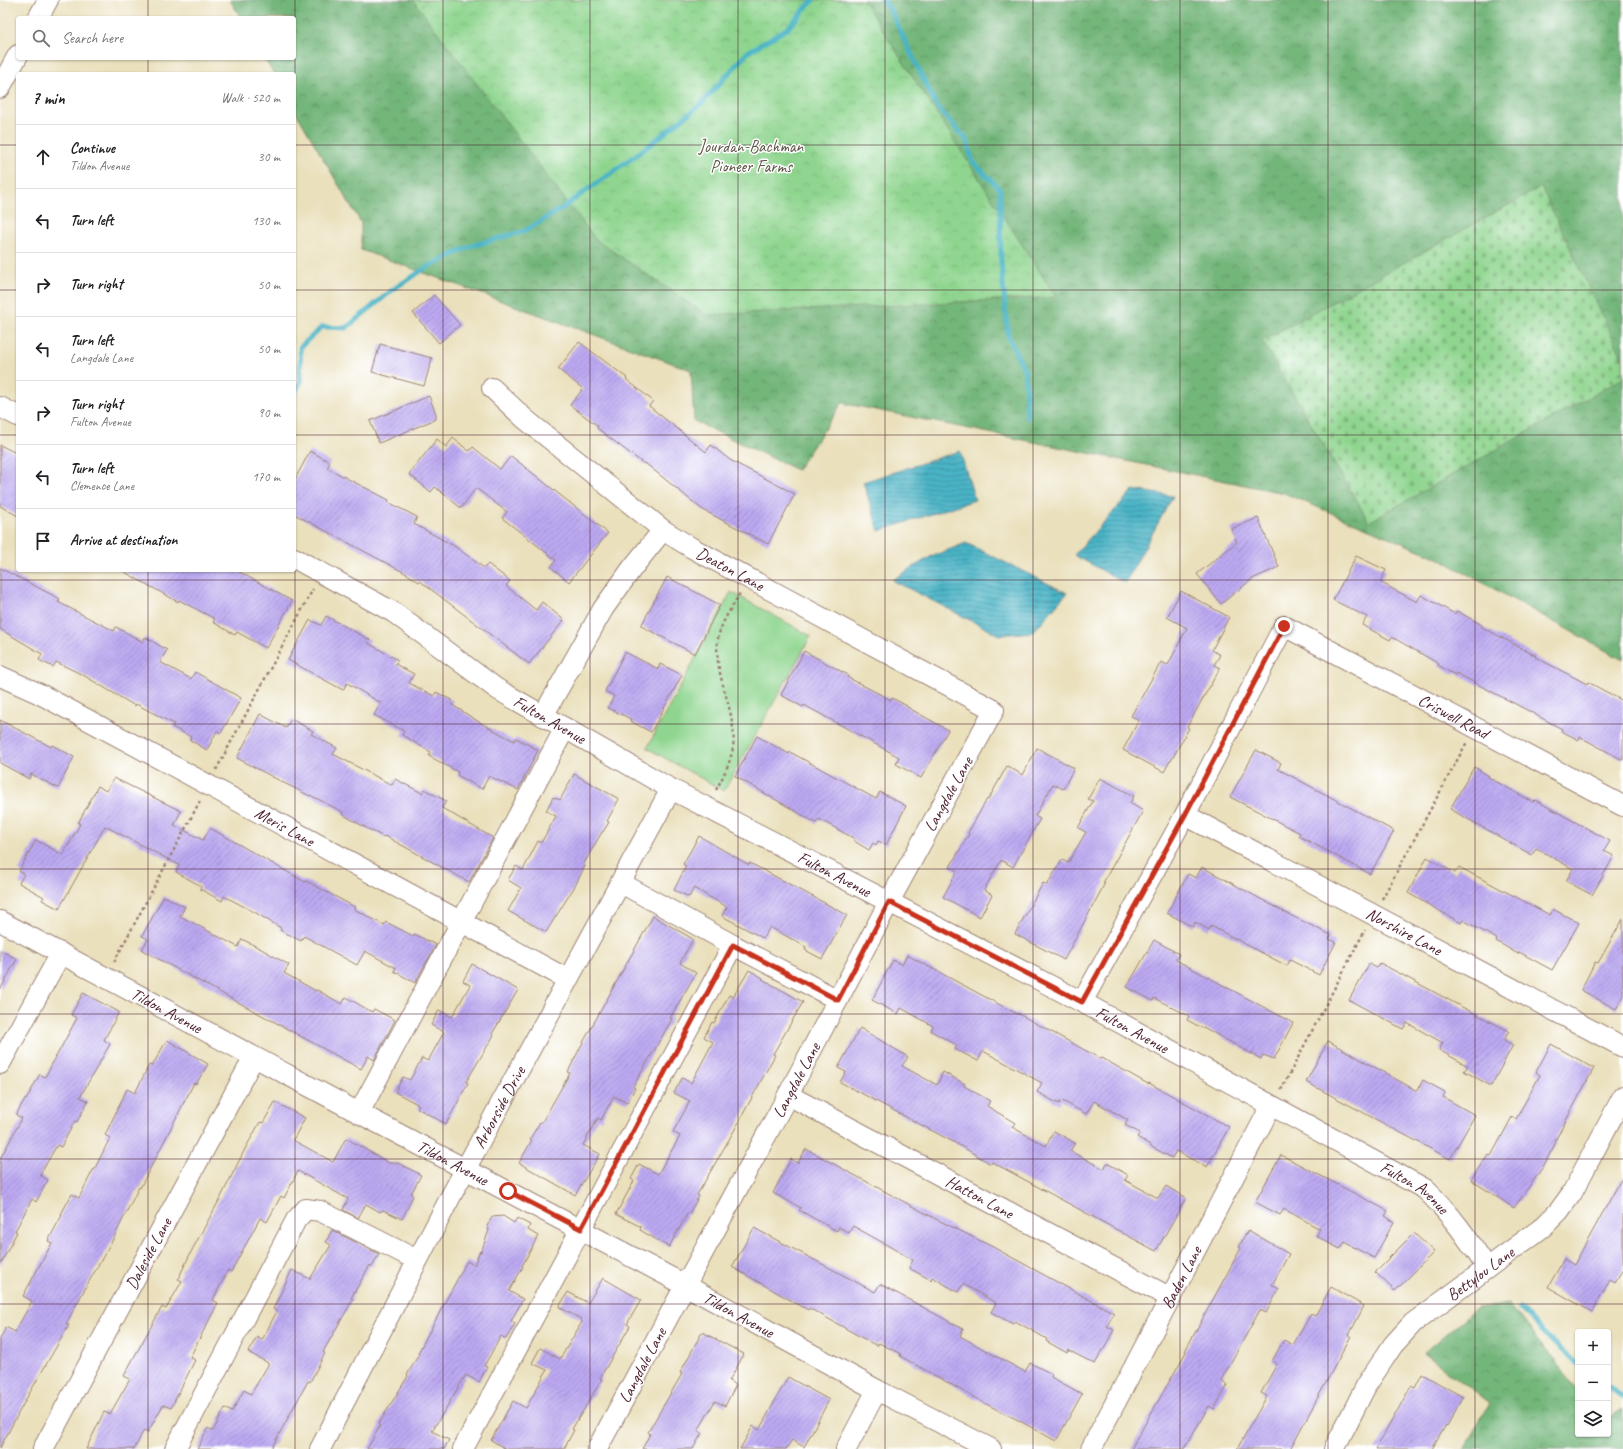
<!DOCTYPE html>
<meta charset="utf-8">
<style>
body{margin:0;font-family:Caveat,sans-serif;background:#f2f2f2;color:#202124}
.controls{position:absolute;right:12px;bottom:12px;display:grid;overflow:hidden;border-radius:4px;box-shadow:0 1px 3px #0004}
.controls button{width:36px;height:36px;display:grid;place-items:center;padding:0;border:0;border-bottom:1px solid #e0e0e0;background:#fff;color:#202124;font:20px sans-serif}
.stop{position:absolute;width:12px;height:12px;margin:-9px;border:3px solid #c8321e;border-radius:50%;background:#fff}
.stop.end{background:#c8321e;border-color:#fff;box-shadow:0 1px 4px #0008}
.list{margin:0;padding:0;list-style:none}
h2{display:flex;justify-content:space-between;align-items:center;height:52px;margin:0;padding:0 16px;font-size:17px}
h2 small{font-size:13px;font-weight:400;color:#757577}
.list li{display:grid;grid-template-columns:26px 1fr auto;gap:12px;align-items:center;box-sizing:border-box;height:64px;padding:0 16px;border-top:1px solid #e0e0e0}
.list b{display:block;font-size:15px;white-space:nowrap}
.list p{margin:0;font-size:13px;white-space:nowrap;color:#757577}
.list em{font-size:13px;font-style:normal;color:#757577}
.icon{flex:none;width:22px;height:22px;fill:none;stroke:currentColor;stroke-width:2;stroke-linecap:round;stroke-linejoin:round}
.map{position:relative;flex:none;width:1623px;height:1449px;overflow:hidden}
.search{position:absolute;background:#fff;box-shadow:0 1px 3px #0004;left:16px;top:16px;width:280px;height:44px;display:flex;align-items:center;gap:10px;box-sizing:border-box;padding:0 14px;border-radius:4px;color:#757577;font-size:15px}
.panel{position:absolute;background:#fff;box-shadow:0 1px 3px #0004;left:16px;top:72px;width:280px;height:500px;border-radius:4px}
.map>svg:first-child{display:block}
.green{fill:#8fd58f;stroke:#6c7a5d}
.forest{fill:url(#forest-crowns);stroke:#5e6a52}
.cemetery{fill:url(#cemetery-stones);stroke:#6c7a5d}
.park{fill:url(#park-crowns);stroke:#6c7a5d}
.water{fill:url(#water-rules);stroke:#496a78}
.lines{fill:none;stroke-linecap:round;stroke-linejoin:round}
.stream{stroke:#48b4c6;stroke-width:5}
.building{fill:url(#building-hatch)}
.minor-casing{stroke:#9a8074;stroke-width:22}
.path{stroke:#9a8074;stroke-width:2.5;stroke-dasharray:3 3;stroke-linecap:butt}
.minor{stroke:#fff;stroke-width:20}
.route{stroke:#c8321e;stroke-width:5}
.grid{fill:none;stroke:#4a1f2b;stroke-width:1;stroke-opacity:0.55}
.labels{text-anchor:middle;stroke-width:3;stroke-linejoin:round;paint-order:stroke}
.park-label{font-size:17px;fill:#5f5649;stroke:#fff}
.street-label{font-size:17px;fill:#4a1f2b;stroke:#fff}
</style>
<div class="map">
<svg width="1623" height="1449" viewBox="0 0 1623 1449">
<defs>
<pattern id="forest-crowns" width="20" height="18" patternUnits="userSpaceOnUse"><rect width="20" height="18" fill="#73b67a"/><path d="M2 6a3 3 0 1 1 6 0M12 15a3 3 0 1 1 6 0" fill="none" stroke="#609364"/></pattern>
<pattern id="cemetery-stones" width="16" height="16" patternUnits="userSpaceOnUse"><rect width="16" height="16" fill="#8fd58f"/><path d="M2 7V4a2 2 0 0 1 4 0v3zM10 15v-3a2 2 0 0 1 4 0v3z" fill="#7db67c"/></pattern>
<pattern id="park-crowns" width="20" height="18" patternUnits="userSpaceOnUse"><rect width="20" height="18" fill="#8fd58f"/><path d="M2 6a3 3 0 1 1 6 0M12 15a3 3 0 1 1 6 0" fill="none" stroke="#7db67c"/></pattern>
<pattern id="water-rules" width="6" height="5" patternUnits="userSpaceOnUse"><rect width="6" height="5" fill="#48b4c6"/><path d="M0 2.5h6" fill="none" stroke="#3e92a1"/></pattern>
<pattern id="building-hatch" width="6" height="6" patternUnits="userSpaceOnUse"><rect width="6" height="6" fill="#bca9f2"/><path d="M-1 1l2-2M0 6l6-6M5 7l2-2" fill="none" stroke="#9b89c4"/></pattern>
</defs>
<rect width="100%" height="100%" fill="#fff"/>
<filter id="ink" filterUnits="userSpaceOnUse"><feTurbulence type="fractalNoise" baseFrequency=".025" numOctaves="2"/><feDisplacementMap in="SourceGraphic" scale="8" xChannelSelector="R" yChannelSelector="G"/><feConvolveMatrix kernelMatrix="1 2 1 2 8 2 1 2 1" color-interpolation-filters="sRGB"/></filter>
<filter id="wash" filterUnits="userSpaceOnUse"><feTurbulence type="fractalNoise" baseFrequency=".012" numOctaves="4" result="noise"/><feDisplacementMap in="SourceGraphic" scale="16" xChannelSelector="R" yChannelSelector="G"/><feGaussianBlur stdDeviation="0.9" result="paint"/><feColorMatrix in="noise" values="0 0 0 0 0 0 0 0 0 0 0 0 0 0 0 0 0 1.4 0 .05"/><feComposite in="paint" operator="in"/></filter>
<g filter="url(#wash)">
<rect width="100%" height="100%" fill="#eae0bc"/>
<path class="green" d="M731 592 811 636 724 791 647 748Z"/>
<path class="forest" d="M230 0H1623V660L1438 558 1284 493 842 403 797 470 694 421 691 370 361 250V223L294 109V74H274L264 58H294V18H241Z
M1509 1304 1578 1390V1434H1608V1418L1623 1409V1449H1464L1489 1403 1424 1353 1476 1309Z"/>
<path class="cemetery" d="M1541 187 1623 359V378L1369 522 1262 341Z"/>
<path class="park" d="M413 0H863L1056 297 707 315 596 240Z"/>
<path class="water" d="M960 451 975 500 879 531 863 482Z
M1133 490 1173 496 1125 583 1074 555Z
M966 543 1067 593 1033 632 999 635 892 580 930 557Z"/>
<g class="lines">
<path class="stream" d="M883 0 890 10 937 107 966 139 973 162 1000 189 1001 262 1008 336 1025 372 1027 418
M294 394 301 381 300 347 322 327 346 328 395 288 427 267 471 246 525 231 561 209 647 147 701 104 748 52 788 28 813 0
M1520 1308 1541 1331 1578 1364
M1608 1387 1623 1397"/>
</g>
<g id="blocks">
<path class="building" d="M434 295 460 325 439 343 413 313Z
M579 342 627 378 626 379 653 401 649 406 706 452 711 445 730 460 795 494 768 544 703 510 645 463 644 464 619 445 597 428 598 426 570 405 583 389 558 369Z
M380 344 432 358 424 386 372 372Z
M429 396 436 414V419L379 443 370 421Z
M453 438 469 451 473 447 500 469 511 456 608 533 569 582 551 567 556 560 502 518 507 512 476 488 461 508 435 487 431 492 409 474 437 439 446 447Z
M0 445 18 454V516L0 506Z
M310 451 330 462 327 468 389 500 388 502 417 517 414 524 456 547 484 568 488 564 510 581 506 586 536 610 542 602 564 620 529 664 420 581 419 582 407 574 294 514V481Z
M1258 518 1279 567 1252 579 1221 604 1197 574 1237 542 1231 529Z
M1356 556 1386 570 1380 582 1417 602 1421 595 1455 614 1457 611 1482 625V627L1536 656 1535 657 1587 684 1588 682 1623 701V760L1580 737 1579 740 1561 731 1562 729 1525 709 1456 673 1455 675 1438 665 1439 664 1392 637 1390 640 1362 625 1367 617 1333 600Z
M0 568 60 599 58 602 114 631 116 627 143 642 145 637 167 650 160 662 191 679 195 672 241 698 221 733 217 731 207 750 190 740 191 737 172 727 174 724 136 704 135 706 83 675 56 662 53 667 39 660 42 654 0 629Z
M121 570H236L292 601 266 648 237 632 235 635 213 622 215 619 179 600 178 602Z
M667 577 720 605 695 654 641 626Z
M1181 591 1229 617 1212 650 1220 655 1214 665 1220 668 1187 727 1189 728 1171 761H1170L1164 772 1123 750 1139 720 1131 716 1161 662 1168 665 1187 628 1167 617Z
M326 616 370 640 368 643 398 660 395 664 414 674 409 683 434 696 436 692 453 701 451 704 479 722 514 741 516 738 538 750 518 790 489 776 482 789 457 775 458 772 429 756 431 752 402 735 404 731 374 715 381 703 347 683 343 690 288 660 310 620 321 625Z
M804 651 848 675 847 677 891 700 892 698 907 706V707L948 730 921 778 896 764 899 757 804 705 803 707 781 695Z
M625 652 658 669 660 664 682 675 651 732 630 721 631 719 608 708 614 696 605 691Z
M260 714 286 728 291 719 313 731 311 734 337 748 333 754 392 785 395 779 422 793 424 789 446 801 442 808 493 838 469 882 385 836 384 837 368 829 342 814 343 812 310 795V796L284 783 237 758Z
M0 720 51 747 52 745 74 757 58 788 31 774 29 779 0 763Z
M757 736 789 754 790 752 876 799 880 792 906 806 886 845 878 841 876 845 873 843 869 850 854 841 855 839 819 819 816 823 735 776Z
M1037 748 1074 768 1063 789 1053 784 1035 816 1040 819 1013 867 1001 860 984 890 992 895 980 917 943 897 957 871 950 867 969 834 968 833 987 799 988 800 1007 766 1023 775Z
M1256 750 1281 763 1278 769 1394 831 1370 874 1299 836 1300 833 1230 797Z
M1474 767 1489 776 1488 777 1533 802 1535 800 1610 841 1604 851 1614 856 1592 895 1566 881 1573 869 1536 848 1532 855 1450 809Z
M574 774 619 799 607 821 609 822 603 832H602L583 865 585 866 575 886 546 932 508 911 521 888 508 880 516 866 523 870 538 841 541 843 556 816 546 811 553 797 560 800Z
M114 778 181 811 174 825 203 840 210 828 305 882 306 881 355 907 354 909 384 925 386 922 413 936 414 934 436 945 415 983 394 971 396 968 365 951 357 965 304 936 301 941 280 930 281 928 256 913 224 896 222 901 200 889 201 886 176 872 179 865 105 826 59 909 42 900 44 897 19 883 24 874 19 871 36 840 63 855 80 824 78 823 98 786 106 791Z
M1100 778 1134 796 1130 803 1143 811 1103 883H1105L1064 960 1015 934 1043 883 1047 885 1062 860 1068 863 1086 832 1078 828 1093 801 1088 799Z
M699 836 749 865 750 863 847 915 822 959 805 950 806 947 770 927 763 938 722 916 727 907 694 888 689 897 674 890 686 866 683 864Z
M1427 857 1455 873 1459 867 1550 915 1553 909 1579 923 1552 970 1519 952 1518 954 1496 941 1497 939 1463 920 1461 923 1408 893Z
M1202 867 1290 915 1331 935 1329 939 1336 942 1319 975 1290 960 1287 966 1211 926 1209 930 1195 922 1193 927 1167 913 1188 874 1196 878Z
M164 896 185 907 180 916 238 947 242 939 263 950 289 965 284 973 316 991 317 990 342 1004 346 997 372 1012 374 1009 395 1020 374 1060 368 1056 361 1069 142 950 148 939 142 936Z
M653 916 693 939 680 963 696 973 670 1018 672 1019 633 1087 635 1088 627 1103 614 1096 601 1120 598 1118 583 1145 600 1154 575 1195 519 1163 532 1140 530 1139 540 1122H542L570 1073 568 1072 580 1048Z
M1623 919V997L1616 1009 1581 990 1595 962 1598 963Z
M1154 940 1179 954 1176 960 1293 1023 1274 1059 1263 1055 1261 1059 1203 1027 1202 1028 1187 1020 1189 1016 1154 998 1153 1001 1127 987Z
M0 950 17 959 0 990Z
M907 955 1017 1014V1013L1101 1059 1102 1058 1148 1084 1149 1083 1229 1127 1207 1167 1176 1151 1172 1158 1150 1146V1145L1137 1137 1140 1133 1125 1125 1128 1120 1094 1101 1086 1114 1061 1100 1059 1104 1037 1092 1042 1083 1011 1066 983 1051 978 1061 955 1049 957 1045 931 1031 933 1026 901 1008 898 1014 872 1000 893 960 902 965Z
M1380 963 1462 1007 1509 1031 1504 1040 1513 1045 1491 1086 1464 1071 1468 1066 1439 1050 1443 1043 1407 1023 1403 1029 1349 1000 1369 964 1377 968Z
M472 964 518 990 492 1034 494 1035 466 1082 468 1083 446 1124 417 1108 419 1105 395 1092 403 1077 410 1080 422 1058 428 1061 444 1032 431 1025 439 1010 452 1017 470 985 463 981Z
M749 970 763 978 762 979 803 1002 773 1054 775 1055 735 1129 697 1195 699 1196 689 1214 688 1213 669 1247 640 1230 641 1227 616 1214 634 1181 631 1179 639 1164 658 1174 680 1136 673 1132 690 1101 674 1093 682 1078 691 1083 713 1042 704 1037 712 1022 714 1023 729 995 733 997Z
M83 993 119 1012 104 1040 110 1044 80 1097 88 1101 77 1122 75 1121 61 1147 57 1145 40 1175 48 1180 36 1202 32 1199 15 1231 17 1232 0 1265V1159L22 1118 16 1115 25 1099 26 1100 40 1074 45 1077 77 1018 71 1015Z
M860 1028 908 1057 902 1066 937 1085 943 1072 965 1084 964 1086 990 1101 987 1106 1015 1123 1012 1127 1046 1146 1054 1131 1075 1143 1070 1151 1104 1169 1107 1163 1128 1175 1125 1180 1158 1198 1166 1186 1186 1198 1156 1251 992 1162 991 1164 959 1145 840 1082 846 1072 838 1068Z
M167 1040 208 1064 196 1084 194 1083 140 1188 139 1187 112 1241 82 1294 66 1324 69 1325 26 1399 0 1448V1339L6 1327 15 1332 32 1301 23 1296 52 1243 48 1241 62 1215 61 1214 72 1194 79 1198 93 1170H94L110 1138 105 1135 127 1089 135 1093 149 1065 152 1066Z
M1328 1041 1417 1091 1423 1080 1445 1092 1443 1097 1475 1115 1450 1159 1306 1082Z
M1551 1044 1594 1068 1555 1141 1556 1142 1543 1167 1514 1208 1471 1180 1488 1154 1491 1156 1512 1117 1516 1119 1540 1075 1536 1072Z
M275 1102 305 1118 293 1140 333 1162 346 1138 389 1163H398L421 1175 411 1194 413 1196 402 1219 383 1210 380 1212 366 1204 358 1218 343 1210 348 1199 298 1171 284 1198 281 1196 267 1222 260 1218 231 1272 228 1270 213 1300 218 1303 190 1357 195 1360 171 1408 163 1405 148 1432 144 1430 134 1449H86L104 1412 110 1414 130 1379 124 1376 133 1359 162 1307 166 1309 182 1281 178 1279 192 1250 221 1197 245 1149 260 1122 263 1123Z
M806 1149 936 1219 991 1246 1114 1313 1107 1326 1114 1330 1095 1364 1068 1350 1067 1353 1046 1341 1047 1339 1015 1321 1013 1324 991 1312 996 1303 963 1284 958 1292 932 1277 931 1280 909 1268 913 1260 880 1241 853 1226 849 1233 839 1227 837 1231 799 1210 801 1208 773 1193 791 1159 798 1163Z
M1281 1155 1388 1211 1385 1216 1394 1222 1374 1258 1344 1242 1340 1249 1316 1236 1320 1229 1284 1209 1280 1215 1255 1202Z
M1623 1176V1269L1615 1282 1610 1279 1592 1312 1548 1287 1564 1259 1574 1265Z
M503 1216 514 1223 517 1218 530 1225 528 1230 538 1236 522 1266 523 1267 509 1291 523 1299 511 1321 515 1324 506 1339 501 1336 484 1366 487 1367 479 1382 466 1375 432 1431 449 1440 444 1449H367L380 1426 378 1425 408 1376 407 1375 419 1354 418 1353 467 1261 474 1265 480 1251 481 1252 489 1230 487 1226 492 1217Z
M754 1228 875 1292 880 1284 963 1329 960 1336 994 1355 1025 1372 1030 1363 1052 1374 1051 1377 1082 1394 1056 1441 1018 1420 986 1404 900 1356 901 1354 879 1343 877 1346 809 1308 808 1310 732 1267Z
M332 1230 379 1254 372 1267 370 1265 351 1298 353 1299 323 1352 325 1353 310 1382 308 1381 271 1449H197L208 1428 213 1431 225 1408 232 1412 244 1390 251 1394 268 1365V1363L248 1352 257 1337 262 1340 277 1311 273 1309 292 1270 310 1279 331 1245 326 1242Z
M1248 1230 1289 1254 1272 1285 1279 1289 1266 1313 1260 1310 1221 1380 1228 1385 1214 1409 1209 1406 1184 1449H1131L1186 1352 1185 1351 1241 1248 1239 1247Z
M1414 1233 1434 1252 1395 1291 1375 1272Z
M603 1278 641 1300 627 1324 630 1326 600 1378 602 1379 572 1429 574 1430 564 1449H506L491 1440 513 1401 526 1408 547 1370 532 1363 540 1348 560 1359 582 1322 581 1319 559 1307 568 1292 588 1303Z
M1331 1287 1364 1306 1349 1335 1351 1336 1290 1449H1237L1267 1396 1261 1393 1277 1364 1272 1361 1284 1340 1293 1345 1311 1314 1315 1316Z
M702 1332 744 1354 729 1381 736 1385 725 1406 715 1401 698 1431 702 1433 693 1449H642L650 1434 648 1432 682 1374 680 1373Z
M1422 1374 1463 1397 1447 1426 1446 1425 1432 1449H1376L1411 1386 1415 1388Z
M788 1377 829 1400 804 1447 792 1440 786 1449H740L753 1426 759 1430Z"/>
</g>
</g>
<g filter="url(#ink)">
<use href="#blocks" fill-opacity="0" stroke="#9a8074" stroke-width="1"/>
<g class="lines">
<g class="minor-casing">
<g id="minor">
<path d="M38 18 48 0"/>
<path d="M0 88 18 55"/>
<path id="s1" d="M492 388 525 419 663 530 692 548 994 710 889 902 788 1095 597 1449"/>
<path d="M0 407 18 416"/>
<path id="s2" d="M294 558 393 612 497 689 671 789 1082 1002 1425 1189C1451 1214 1467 1237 1487 1268"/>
<path id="s3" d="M0 676 40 694 567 979"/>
<path d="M543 716 603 609 633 567 663 530"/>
<path id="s4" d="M1185 815 1623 1047"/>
<path d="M621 883 733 945 838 1000"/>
<path id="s5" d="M0 921 359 1113 685 1285 877 1390 991 1449"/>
<path id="s6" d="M1082 1002 1185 815 1284 626 1623 806"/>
<path d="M0 1064 61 953"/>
<path id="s7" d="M788 1095 1171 1298"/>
<path d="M359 1113 565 728"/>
<path id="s8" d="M43 1449 254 1057"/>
<path d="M175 1449 296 1220 306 1209 320 1211 417 1260"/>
<path id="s9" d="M320 1449 453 1192 671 789"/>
<path d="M463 1449 733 945"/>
<path d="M846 1449 877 1390"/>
<path id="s10" d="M1091 1449 1271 1106"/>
<path id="s11" d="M1334 1449 1366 1386 1393 1345 1413 1323 1543 1227 1559 1211 1572 1193 1623 1096"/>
</g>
</g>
<path class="path" d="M216 770 313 589
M716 790C723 777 730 763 733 748 738 709 710 672 719 634 723 619 733 606 740 593
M1382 899 1467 742
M114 962 200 801
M1281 1090 1365 930"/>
<use href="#minor" class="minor"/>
</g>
</g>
<g class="lines" filter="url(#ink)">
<path class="route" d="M508 1191 581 1229 733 945 838 1000 889 902 1082 1002 1185 815 1284 626"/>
</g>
<path class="grid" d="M148 0V18M295 0V1449M443 0V1449M590 0V1449M738 0V1449M885 0V1449M1033 0V1449M1180 0V1449M1328 0V1449M1475 0V1449M148 58V74M0 145H18M294 145H1623M0 290H18M294 290H1623M0 435H18M294 435H1623M148 570V1449M0 580H1623M0 724H1623M0 869H1623M0 1014H1623M0 1159H1623M0 1304H1623"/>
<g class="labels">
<g class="park-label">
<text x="751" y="152">Jourdan-Bachman<tspan x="751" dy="20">Pioneer Farms</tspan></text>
</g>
<g class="street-label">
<text dy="6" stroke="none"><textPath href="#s1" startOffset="300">Deaton Lane</textPath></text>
<text dy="6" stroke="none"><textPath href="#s6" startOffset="619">Criswell Road</textPath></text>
<text dy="6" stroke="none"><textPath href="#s2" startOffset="303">Fulton Avenue</textPath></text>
<text transform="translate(948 794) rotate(-61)" y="6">Langdale Lane</text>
<text dy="6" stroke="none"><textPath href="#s3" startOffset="322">Meris Lane</textPath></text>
<text dy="6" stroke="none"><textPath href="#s2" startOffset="627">Fulton Avenue</textPath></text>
<text dy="6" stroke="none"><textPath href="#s4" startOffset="248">Norshire Lane</textPath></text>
<text dy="6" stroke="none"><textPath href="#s5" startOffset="189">Tildon Avenue</textPath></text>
<text dy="6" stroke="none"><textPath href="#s2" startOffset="963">Fulton Avenue</textPath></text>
<text transform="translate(796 1080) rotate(-62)" y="6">Langdale Lane</text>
<text dy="6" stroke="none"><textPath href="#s9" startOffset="386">Arborside Drive</textPath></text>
<text dy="6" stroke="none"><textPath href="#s5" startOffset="513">Tildon Avenue</textPath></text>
<text dy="6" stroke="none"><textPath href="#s2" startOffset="1287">Fulton Avenue</textPath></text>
<text dy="6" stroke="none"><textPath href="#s7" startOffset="217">Hatton Lane</textPath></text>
<text dy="6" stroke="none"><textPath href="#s8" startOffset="222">Daleside Lane</textPath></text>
<text dy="6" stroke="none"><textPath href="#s11" startOffset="233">Bettylou Lane</textPath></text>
<text dy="6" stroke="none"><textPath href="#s10" startOffset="194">Baden Lane</textPath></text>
<text dy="6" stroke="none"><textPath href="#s5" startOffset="837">Tildon Avenue</textPath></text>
<text transform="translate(642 1365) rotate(-62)" y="6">Langdale Lane</text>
</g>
</g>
</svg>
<div class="controls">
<button>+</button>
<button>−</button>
<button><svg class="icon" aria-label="layers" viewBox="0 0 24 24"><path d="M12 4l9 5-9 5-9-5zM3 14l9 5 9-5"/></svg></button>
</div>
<div class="stop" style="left:508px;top:1191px"></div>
<div class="stop end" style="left:1284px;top:626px"></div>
<div class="search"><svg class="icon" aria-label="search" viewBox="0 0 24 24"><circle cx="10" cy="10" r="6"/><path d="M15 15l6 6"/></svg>Search here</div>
<section class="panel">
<h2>7 min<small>Walk · 520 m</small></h2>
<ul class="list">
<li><svg class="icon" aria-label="ahead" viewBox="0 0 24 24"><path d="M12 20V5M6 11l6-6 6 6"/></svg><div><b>Continue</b><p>Tildon Avenue</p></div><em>30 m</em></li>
<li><svg class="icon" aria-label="left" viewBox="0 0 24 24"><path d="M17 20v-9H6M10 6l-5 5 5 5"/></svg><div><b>Turn left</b></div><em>130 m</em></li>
<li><svg class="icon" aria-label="right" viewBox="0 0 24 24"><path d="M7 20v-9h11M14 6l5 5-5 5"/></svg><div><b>Turn right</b></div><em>50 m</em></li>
<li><svg class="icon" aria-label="left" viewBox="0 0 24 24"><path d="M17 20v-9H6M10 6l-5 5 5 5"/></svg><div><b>Turn left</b><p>Langdale Lane</p></div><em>50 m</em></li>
<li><svg class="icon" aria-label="right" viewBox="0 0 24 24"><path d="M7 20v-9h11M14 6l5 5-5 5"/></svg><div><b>Turn right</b><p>Fulton Avenue</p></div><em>90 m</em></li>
<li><svg class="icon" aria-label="left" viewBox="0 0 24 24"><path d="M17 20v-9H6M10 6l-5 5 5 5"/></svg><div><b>Turn left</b><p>Clemence Lane</p></div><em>170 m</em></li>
<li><svg class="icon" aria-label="arrive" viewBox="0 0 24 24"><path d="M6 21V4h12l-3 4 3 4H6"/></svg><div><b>Arrive at destination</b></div></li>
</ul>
</section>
</div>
